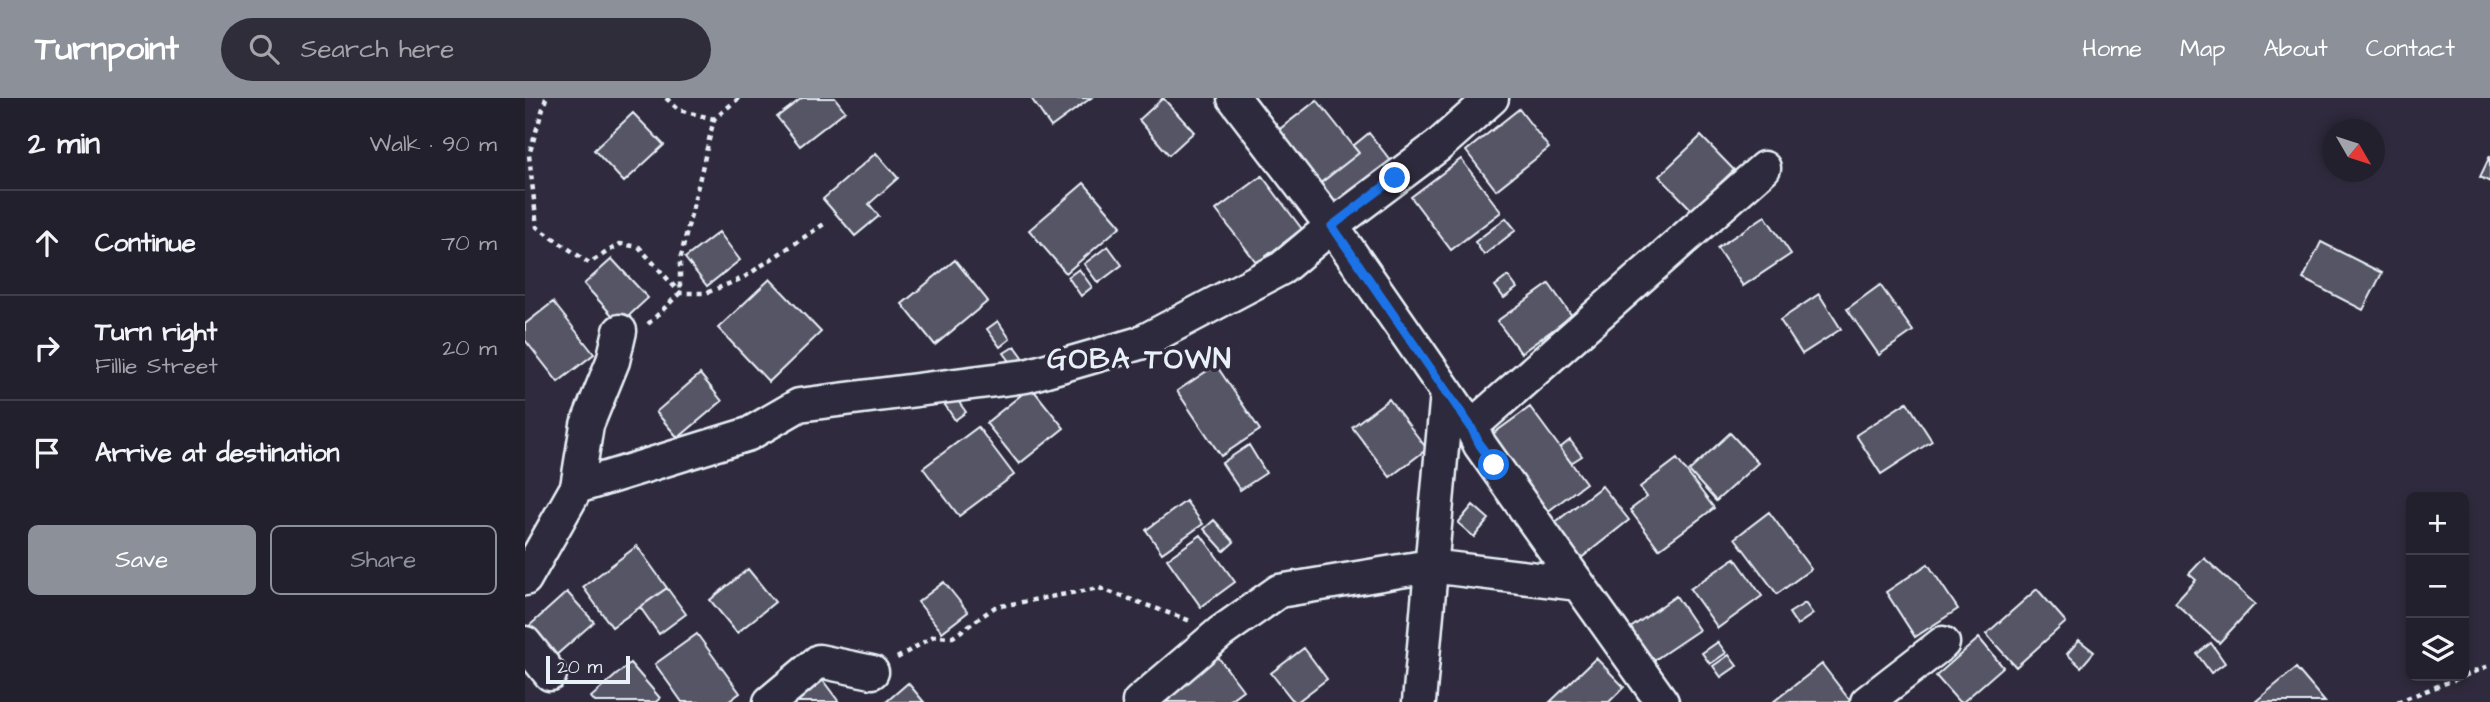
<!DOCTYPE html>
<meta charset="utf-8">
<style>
body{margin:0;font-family:"Architects Daughter",sans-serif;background:#2f2d3a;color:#f1f3f6}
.controls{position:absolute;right:21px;bottom:21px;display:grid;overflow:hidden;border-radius:10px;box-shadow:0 4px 10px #0003}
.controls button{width:63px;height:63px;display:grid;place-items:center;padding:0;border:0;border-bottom:2px solid #403e4a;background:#23202e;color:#f1f3f6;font:35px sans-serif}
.compass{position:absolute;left:1797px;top:21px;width:63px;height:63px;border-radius:50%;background:#23202e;box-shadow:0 4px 10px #0003;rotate:129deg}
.scale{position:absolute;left:21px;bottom:18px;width:84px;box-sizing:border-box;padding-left:7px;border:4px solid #e8f1f8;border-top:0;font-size:19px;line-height:24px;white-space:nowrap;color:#e8f1f8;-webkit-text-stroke:5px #2f2a3d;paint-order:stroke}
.stop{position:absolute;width:21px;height:21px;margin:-16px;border:5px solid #1a73e8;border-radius:50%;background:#fff}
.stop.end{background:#1a73e8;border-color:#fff;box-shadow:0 2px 7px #0008}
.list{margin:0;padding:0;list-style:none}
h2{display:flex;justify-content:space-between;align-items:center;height:91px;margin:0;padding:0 28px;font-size:30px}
h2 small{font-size:23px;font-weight:400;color:#a3a3aa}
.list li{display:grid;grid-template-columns:46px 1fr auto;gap:21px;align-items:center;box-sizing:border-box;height:105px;padding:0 28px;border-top:2px solid #403e4a}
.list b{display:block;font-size:26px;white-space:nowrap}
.list p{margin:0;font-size:23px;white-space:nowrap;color:#a3a3aa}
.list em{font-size:23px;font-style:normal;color:#a3a3aa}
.actions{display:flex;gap:14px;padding:21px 28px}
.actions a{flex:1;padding:16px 0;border:2px solid #8c9099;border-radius:10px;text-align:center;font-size:24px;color:#8c9099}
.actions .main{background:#8c9099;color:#fff}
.icon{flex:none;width:38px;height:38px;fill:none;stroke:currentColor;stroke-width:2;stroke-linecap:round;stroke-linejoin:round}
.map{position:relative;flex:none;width:1965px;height:604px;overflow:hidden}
header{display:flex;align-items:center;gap:42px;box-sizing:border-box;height:98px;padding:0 35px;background:#8c9099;color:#fff}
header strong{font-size:33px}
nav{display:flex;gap:38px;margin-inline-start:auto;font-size:24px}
.search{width:490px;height:63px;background:#2f2d3a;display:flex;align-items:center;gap:18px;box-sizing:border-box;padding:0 24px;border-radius:38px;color:#a3a3aa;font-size:26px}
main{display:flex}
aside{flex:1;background:#23202e}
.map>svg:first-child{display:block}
.building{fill:#575565;stroke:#e8f1f8;stroke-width:2}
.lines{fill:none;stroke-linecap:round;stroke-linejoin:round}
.street-casing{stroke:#e8f1f8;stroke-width:37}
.path{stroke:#e8f1f8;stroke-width:4.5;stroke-dasharray:5 5;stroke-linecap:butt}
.street{stroke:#2f2a3d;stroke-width:32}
.route{stroke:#1a73e8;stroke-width:9}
.labels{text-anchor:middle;stroke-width:7;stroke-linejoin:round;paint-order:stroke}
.district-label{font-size:28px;font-weight:bold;letter-spacing:2px;fill:#e8f1f8;stroke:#2f2a3d}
</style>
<header>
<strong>Turnpoint</strong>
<div class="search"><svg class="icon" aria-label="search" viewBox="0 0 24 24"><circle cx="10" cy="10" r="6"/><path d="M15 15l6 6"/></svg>Search here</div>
<nav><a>Home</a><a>Map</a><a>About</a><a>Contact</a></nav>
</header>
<main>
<aside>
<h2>2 min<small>Walk · 90 m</small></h2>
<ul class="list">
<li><svg class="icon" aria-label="ahead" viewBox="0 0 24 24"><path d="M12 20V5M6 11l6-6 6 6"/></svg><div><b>Continue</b></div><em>70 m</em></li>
<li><svg class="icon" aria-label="right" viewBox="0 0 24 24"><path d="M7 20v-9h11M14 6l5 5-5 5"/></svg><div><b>Turn right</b><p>Fillie Street</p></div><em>20 m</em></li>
<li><svg class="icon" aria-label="arrive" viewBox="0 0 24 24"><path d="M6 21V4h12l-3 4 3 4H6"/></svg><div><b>Arrive at destination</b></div></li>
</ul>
<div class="actions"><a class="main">Save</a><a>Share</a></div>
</aside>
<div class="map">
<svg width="1965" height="604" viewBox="0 0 1965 604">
<rect width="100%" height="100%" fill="#2f2a3d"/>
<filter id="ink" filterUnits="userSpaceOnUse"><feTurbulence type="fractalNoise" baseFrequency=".0143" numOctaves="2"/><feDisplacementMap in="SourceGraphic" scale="14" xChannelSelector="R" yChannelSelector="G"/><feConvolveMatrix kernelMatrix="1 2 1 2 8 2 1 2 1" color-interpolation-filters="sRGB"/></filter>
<g filter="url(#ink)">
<path class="building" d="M277 0H310L320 13 275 48 252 19Z
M506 0H566L526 29Z
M638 0 669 34 644 57 614 22Z
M792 2 834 55 793 87 751 34Z
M994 11 1024 50 971 92 941 53Z
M108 15 139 47 99 84 69 52Z
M844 35 866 63 809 108 793 87 834 55 828 48Z
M1176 38 1209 72 1167 112 1134 78Z
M351 55 373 80 344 106 354 118 330 138 298 101Z
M1965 58V84L1955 79Z
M936 61 976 114 926 152 886 99Z
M737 78 777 131 732 165 691 112Z
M559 85 596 128 541 175 504 132Z
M1240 118 1266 156 1218 188 1192 150Z
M981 120 991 132 959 157 950 144Z
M194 134 215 162 182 188 160 160Z
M1796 144 1857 175 1838 212 1778 181Z
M583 148 597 167 573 185 559 166Z
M87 161 123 200 95 226 59 186Z
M430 162 463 203 410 247 377 206Z
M554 171 567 189 556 198 543 179Z
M983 178 992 190 979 200 970 188Z
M245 181 296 234 244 284 193 230Z
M1024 186 1047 218 996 255 972 223Z
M1355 187 1388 233 1354 257 1322 211Z
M1294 196 1316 231 1277 256 1255 222Z
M28 204 69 256 33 284 0 242V226Z
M473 223 485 241 475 249 462 231Z
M490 248 503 266 492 273 479 255Z
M691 267 735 332 696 358 652 293Z
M175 276 197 303 153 340 131 314Z
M506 289 539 330 494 366 461 325Z
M428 296 441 314 430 322 418 304Z
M864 301 902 351 865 379 827 329Z
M1382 304 1407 343 1356 376 1331 337Z
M1005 309 1061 385 1014 420 958 343Z
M453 329 489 377 434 418 398 370Z
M1205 335 1233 365 1191 403 1164 373Z
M1045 342 1057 358 1046 365 1035 350Z
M724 347 741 375 715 392 697 365Z
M1152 361 1189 410 1134 451 1105 412 1122 399 1115 389Z
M1077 388 1104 422 1055 461 1028 426Z
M661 403 678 426 637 455 621 432Z
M948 407 964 421 949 439 933 425Z
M1244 414 1286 471 1252 496 1210 440Z
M689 422 709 444 699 453 679 431Z
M676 437 710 484 676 509 642 461Z
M112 448 142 490 87 529 58 489Z
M1210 460 1237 498 1193 530 1165 491Z
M1679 460 1730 506 1694 545 1650 505 1671 482 1664 476Z
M1403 466 1433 511 1390 539 1361 494Z
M223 471 250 504 212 535 185 502Z
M419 484 443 514 417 534 393 504Z
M142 490 161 516 134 536 115 509Z
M1512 491 1541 524 1491 569 1461 536Z
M42 494 69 524 29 559 3 529Z
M1151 498 1174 532 1116 571 1094 538Z
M1280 505 1288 516 1272 527 1264 515Z
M172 536 215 595 203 604H157L130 566Z
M1454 540 1478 569 1438 604H1434L1411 578Z
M1554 542 1569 554 1556 569 1542 556Z
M1193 544 1201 555 1185 566 1177 555Z
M1686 545 1700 565 1686 575 1672 556Z
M779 550 802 581 772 604H769L746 575Z
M690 555 718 592 702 604H638Z
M1204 557 1212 568 1196 579 1188 568Z
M1071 560 1099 589 1084 604H1025Z
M105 565 135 600 131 604H70L66 599Z
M1297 566 1326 604H1248Z
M1771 570 1800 604H1730Z
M296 580 314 604H264Z
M383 585 399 604H361Z"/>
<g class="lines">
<g class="street-casing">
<path id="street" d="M709 0 807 128 946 329 955 347 1137 604
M946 329 1239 70
M52 389 224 336 274 307 501 278 615 245 757 170 807 128 913 48 967 0
M0 481 52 389 62 327 88 263 95 233
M0 545 25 576
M245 604 294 563 347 574
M614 604 696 534 754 493 905 468 1053 486
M894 604 922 294
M1342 604 1418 545"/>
</g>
<path class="path" d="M21 0 4 57 12 129 64 165 95 146 114 149 155 195H181L218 180 302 124
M141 0 154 12 189 21
M123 226 155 195V162L189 21 214 0
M372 560 409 538 428 539 470 509 574 490 666 523
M1939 578 1965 567
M1872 604 1939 578"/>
<use href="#street" class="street"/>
</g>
</g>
<g class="lines" filter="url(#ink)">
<path class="route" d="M870 80 807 128 946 329 955 347 969 367"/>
</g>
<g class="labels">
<g class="district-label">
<text x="615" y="270">GOBA TOWN</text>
</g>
</g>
</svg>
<div class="controls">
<button>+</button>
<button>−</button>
<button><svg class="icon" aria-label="layers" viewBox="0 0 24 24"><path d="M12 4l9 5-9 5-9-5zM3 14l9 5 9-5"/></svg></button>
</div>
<svg class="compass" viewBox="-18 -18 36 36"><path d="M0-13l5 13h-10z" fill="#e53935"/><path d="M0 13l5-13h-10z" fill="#a3a3aa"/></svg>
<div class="scale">20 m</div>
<div class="stop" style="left:969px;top:367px"></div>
<div class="stop end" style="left:870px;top:80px"></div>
</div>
</main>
